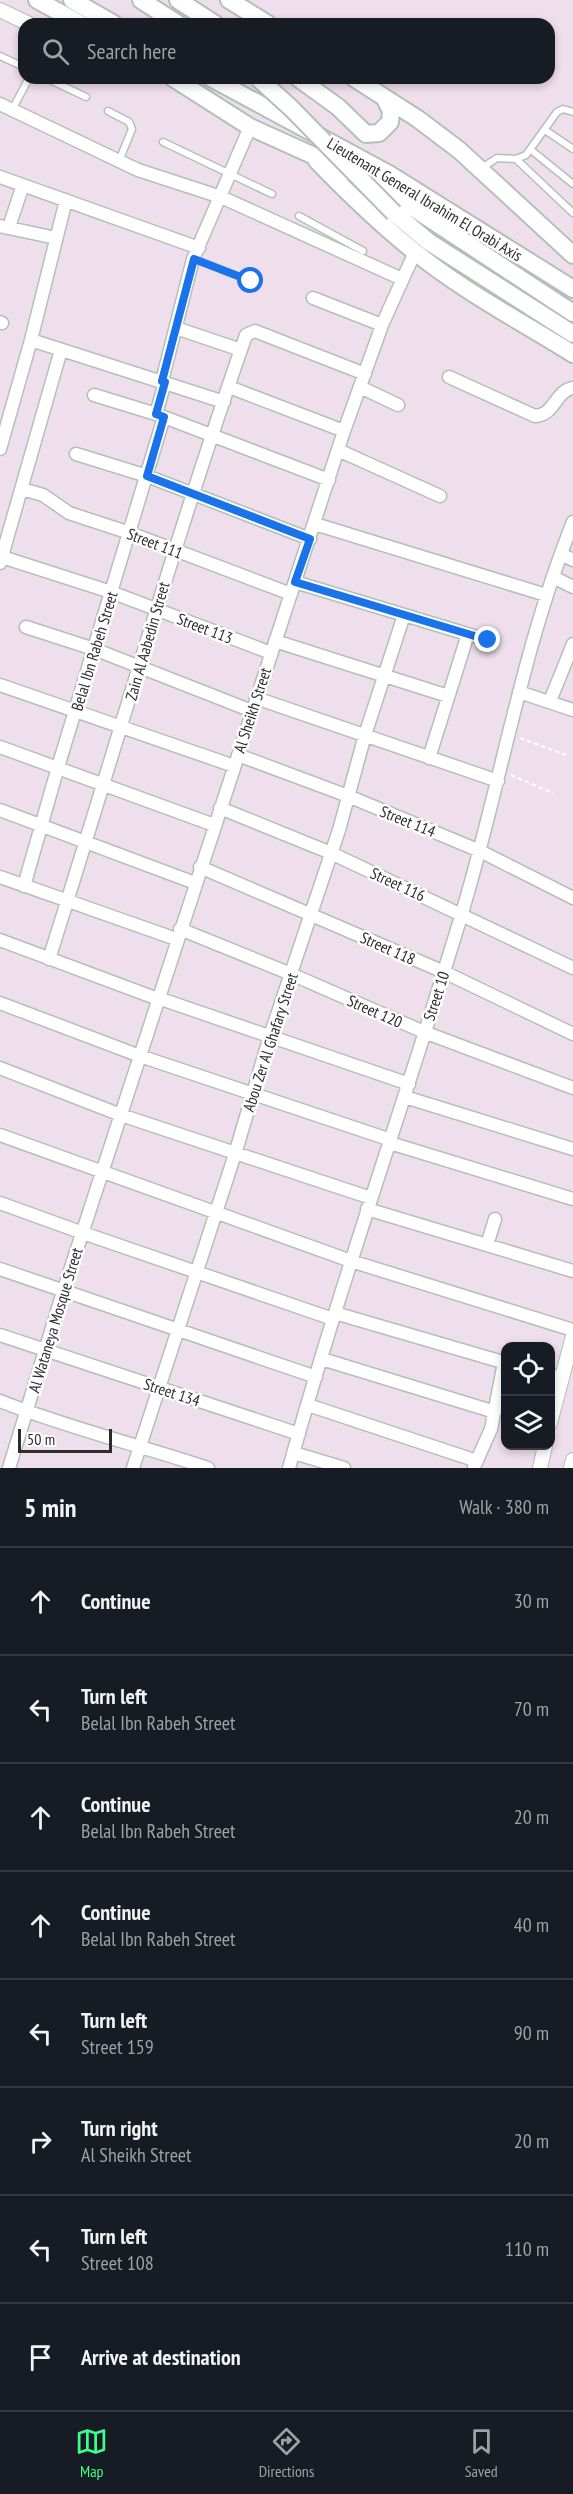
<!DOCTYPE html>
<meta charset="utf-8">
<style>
body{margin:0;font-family:"PT Sans Narrow",sans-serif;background:#242831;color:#f1f3f6}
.controls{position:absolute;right:18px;bottom:18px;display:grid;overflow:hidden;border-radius:12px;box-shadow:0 3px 9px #0003}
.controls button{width:54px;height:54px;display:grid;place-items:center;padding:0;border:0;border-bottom:2px solid #363941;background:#171b24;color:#f1f3f6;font:30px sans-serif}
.scale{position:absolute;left:18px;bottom:15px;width:94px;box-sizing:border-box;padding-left:6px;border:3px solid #2d2d2d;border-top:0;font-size:16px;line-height:21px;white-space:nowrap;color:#2d2d2d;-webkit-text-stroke:4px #fff;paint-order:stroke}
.stop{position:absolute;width:18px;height:18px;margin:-14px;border:4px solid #1a73e8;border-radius:50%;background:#fff}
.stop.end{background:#1a73e8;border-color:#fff;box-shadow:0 2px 6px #0008}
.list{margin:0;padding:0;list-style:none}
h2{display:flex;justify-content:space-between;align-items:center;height:78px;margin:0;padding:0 24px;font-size:26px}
h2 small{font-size:20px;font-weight:400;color:#9ea1a6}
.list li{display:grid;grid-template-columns:39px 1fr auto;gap:18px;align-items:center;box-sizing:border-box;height:108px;padding:0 24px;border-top:2px solid #363941}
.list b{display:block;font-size:22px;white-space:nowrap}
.list p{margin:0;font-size:20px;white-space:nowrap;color:#9ea1a6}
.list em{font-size:20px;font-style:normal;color:#9ea1a6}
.icon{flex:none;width:33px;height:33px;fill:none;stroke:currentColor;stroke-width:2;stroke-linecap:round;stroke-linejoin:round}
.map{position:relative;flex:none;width:573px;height:1468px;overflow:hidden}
.search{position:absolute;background:#171b24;box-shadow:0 3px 9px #0003;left:18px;right:18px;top:18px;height:66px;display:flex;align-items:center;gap:15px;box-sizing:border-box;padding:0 21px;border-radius:18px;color:#9ea1a6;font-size:22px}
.sheet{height:942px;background:#171b24}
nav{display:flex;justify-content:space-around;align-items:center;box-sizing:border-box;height:84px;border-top:2px solid #363941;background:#171b24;font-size:16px;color:#9ea1a6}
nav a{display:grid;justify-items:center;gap:3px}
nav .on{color:#3bff8c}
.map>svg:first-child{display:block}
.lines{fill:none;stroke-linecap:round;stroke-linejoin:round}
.service-casing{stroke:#b2c1b8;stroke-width:9}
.minor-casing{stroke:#b2c1b8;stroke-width:15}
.tertiary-casing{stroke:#b2c1b8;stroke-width:16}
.secondary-casing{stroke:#b2c1b8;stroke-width:20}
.path{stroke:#fff;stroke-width:2;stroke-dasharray:4.5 3;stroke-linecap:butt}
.service{stroke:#fff;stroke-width:6}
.minor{stroke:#fff;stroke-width:12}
.tertiary{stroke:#fff;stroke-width:14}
.secondary{stroke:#fff;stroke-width:16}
.secondary-bridge-casing{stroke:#b2c1b8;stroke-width:20;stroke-linecap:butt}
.secondary-bridge{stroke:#fff;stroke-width:16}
.route{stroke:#1a73e8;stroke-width:8}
.labels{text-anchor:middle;stroke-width:5;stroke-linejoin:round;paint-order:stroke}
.street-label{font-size:16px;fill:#2d2d2d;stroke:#fff}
</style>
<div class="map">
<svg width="573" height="1468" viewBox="0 0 573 1468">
<rect width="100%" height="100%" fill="#efdeec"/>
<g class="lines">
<g class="service-casing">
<path id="service" d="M0 56 24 67
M46 78 86 97
M12 110 29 78
M108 111 129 122 132 129 119 161
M545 130 573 149
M163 142 272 194
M531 150 573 184
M516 159 573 213
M480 169 497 158 516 159 526 155 557 112 563 109 573 112
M299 216 363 251"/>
</g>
<g class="minor-casing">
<path id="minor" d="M0 104 138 170 221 197 402 279
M0 177 199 248
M0 226 56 238
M9 227 23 185
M313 298 382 325
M0 322 2 323
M176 328 241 350
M31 340 224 402
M449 377 535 416C555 415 555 391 573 388
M162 381 193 259 250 127
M229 387 344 431
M360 387 398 405
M94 395 156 414 329 480
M156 414 165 382
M0 449 31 340 66 200
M338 450 440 496
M76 454 147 476 310 539
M22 489 43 495 69 513 130 533 291 594
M315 524 546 595
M561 554 573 560
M2 557 111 592 271 653
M0 563 61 350
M553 577 573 587
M295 582 487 640
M26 627 94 649 252 711
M275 641 448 696
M0 685 234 766
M519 692 573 710
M256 698 498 781
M550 701 573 644
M0 747 214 825
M238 755 348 796 480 851 573 898
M429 758 468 634
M220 808 331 853 573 968
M0 810 195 883
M200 867 444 972 573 1034
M0 877 176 939
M24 886 58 767 164 417
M180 929 291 974 424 1032 573 1088
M0 940 158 999
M49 959C115 751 174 541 246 335L255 331 365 374
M158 998 409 1084
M0 1003 140 1056 391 1140
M0 1068 121 1115 371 1198
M405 1097 573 1149
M0 1135 351 1261 573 1330
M390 1143 573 1199
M0 1203 83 1233 333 1319
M367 1209 573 1271
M487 1245 495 1219
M0 1269 316 1377
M335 1313 506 1363
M0 1335 299 1434
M322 1359 495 1412
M550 1375 561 1378
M0 1401C68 1428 139 1445 208 1468
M308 1405 477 1461
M294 1453 344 1468
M474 1467 491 1429 504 1363
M9 1468 63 1292 344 431 382 325 415 252
M133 1468 235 1154 270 1036 339 830 365 735 404 615
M289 1468C341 1281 406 1099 462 913 501 783 522 649 573 522"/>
</g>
<g class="tertiary-casing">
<path id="tertiary" d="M0 10 29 24
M550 1423 573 1336
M540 1468 545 1446
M571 1468 573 1460"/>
</g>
<g class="secondary-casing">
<path id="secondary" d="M37 0 81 24
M72 0 114 24
M141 0 178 24
M178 0 215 24
M229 0 268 24
M173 78 250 127 354 174 395 196 573 313
M211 78 389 174 573 289
M298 78 338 107 366 134 379 133 390 122 391 111 384 97
M354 78 418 119 459 150 573 255
M317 161C348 193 380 224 415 252 463 291 520 321 573 354
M394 213 429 242 573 334"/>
</g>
<path class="path" d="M205 264 251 281
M520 738 566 755
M511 775 553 793"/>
<use href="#service" class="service"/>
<use href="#minor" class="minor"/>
<use href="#tertiary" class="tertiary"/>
<use href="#secondary" class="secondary"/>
<g class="secondary-bridge-casing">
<path id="secondary-bridge" d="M258 78 291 108 394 213"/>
</g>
<use href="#secondary-bridge" class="secondary-bridge"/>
</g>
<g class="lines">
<path class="route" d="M251 281 194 259 162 381 165 382 156 414 164 417 147 476 310 539 295 582 488 640"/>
</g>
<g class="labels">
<g class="street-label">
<text transform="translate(425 199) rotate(31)" y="6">Lieutenant General Ibrahim El Orabi Axis</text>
<text transform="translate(155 543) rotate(21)" y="6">Street 111</text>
<text transform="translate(205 628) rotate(21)" y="6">Street 113</text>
<text transform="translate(147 641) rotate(-74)" y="6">Zain Al Aabedin Street</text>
<text transform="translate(94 651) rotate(-73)" y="6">Belal Ibn Rabeh Street</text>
<text transform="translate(252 710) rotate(-72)" y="6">Al Sheikh Street</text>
<text transform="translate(408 821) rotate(22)" y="6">Street 114</text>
<text transform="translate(398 884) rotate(25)" y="6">Street 116</text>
<text transform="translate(388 948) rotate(24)" y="6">Street 118</text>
<text transform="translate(436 996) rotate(-72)" y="6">Street 10</text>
<text transform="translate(375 1011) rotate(24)" y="6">Street 120</text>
<text transform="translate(270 1042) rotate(-72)" y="6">Abou Zer Al Ghafary Street</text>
<text transform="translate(55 1320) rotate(-73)" y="6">Al Wataneya Mosque Street</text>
<text transform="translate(172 1392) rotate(18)" y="6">Street 134</text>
</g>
</g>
</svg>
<div class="controls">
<button><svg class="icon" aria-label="locate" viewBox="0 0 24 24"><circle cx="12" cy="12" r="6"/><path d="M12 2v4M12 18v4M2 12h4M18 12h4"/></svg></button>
<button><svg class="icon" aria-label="layers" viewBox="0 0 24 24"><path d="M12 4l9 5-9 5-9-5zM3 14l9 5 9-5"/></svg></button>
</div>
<div class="scale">50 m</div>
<div class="stop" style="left:251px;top:281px"></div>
<div class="stop end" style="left:488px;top:640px"></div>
<div class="search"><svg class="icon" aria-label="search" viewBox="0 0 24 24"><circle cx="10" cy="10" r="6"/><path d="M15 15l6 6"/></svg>Search here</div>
</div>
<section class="sheet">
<h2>5 min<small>Walk · 380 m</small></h2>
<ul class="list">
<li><svg class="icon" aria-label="ahead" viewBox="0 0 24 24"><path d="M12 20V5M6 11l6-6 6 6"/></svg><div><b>Continue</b></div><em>30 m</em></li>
<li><svg class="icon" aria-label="left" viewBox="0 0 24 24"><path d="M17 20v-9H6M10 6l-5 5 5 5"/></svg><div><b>Turn left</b><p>Belal Ibn Rabeh Street</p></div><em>70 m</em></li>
<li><svg class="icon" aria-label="ahead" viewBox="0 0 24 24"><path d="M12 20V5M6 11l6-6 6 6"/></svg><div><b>Continue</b><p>Belal Ibn Rabeh Street</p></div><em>20 m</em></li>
<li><svg class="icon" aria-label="ahead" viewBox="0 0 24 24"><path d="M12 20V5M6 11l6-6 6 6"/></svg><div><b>Continue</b><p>Belal Ibn Rabeh Street</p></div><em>40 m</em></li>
<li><svg class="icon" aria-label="left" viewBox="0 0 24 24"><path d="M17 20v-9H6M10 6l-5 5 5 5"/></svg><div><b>Turn left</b><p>Street 159</p></div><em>90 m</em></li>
<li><svg class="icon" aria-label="right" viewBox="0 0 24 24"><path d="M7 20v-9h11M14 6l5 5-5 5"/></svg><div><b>Turn right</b><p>Al Sheikh Street</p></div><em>20 m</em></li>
<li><svg class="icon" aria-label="left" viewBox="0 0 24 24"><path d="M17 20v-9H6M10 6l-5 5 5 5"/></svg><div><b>Turn left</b><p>Street 108</p></div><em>110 m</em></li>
<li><svg class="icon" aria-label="arrive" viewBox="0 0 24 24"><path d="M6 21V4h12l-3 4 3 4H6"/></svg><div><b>Arrive at destination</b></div></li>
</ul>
</section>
<nav>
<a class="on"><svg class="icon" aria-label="map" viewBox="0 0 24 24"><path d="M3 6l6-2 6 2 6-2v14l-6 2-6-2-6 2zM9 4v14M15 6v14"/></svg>Map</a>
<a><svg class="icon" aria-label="directions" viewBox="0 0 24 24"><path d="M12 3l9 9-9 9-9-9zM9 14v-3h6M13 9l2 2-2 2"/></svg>Directions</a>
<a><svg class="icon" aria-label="saved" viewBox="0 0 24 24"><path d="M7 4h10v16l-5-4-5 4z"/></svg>Saved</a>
</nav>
